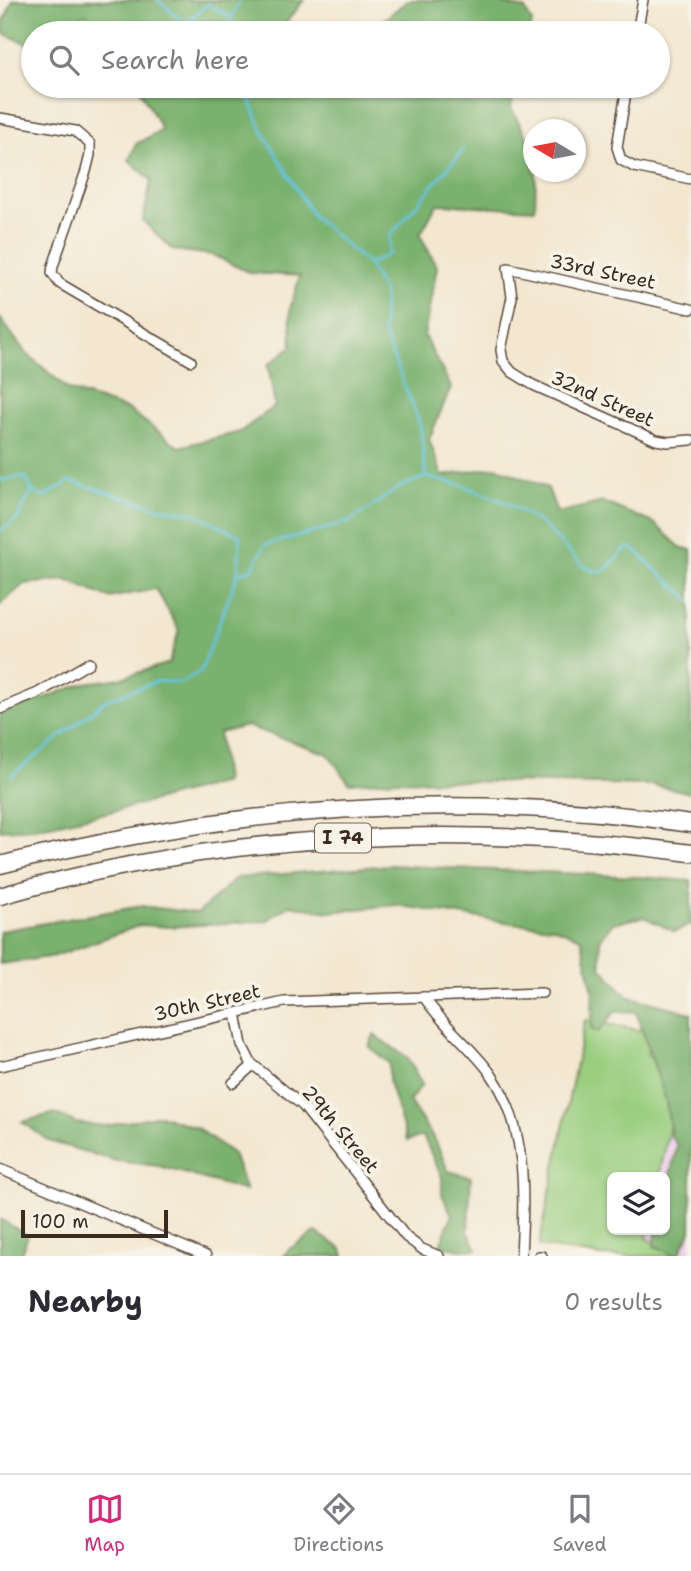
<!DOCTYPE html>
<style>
body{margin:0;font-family:"Shantell Sans",sans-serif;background:#f2f2f3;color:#2b2b33}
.controls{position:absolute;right:21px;bottom:21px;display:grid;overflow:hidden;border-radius:10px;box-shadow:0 2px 5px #0004}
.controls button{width:63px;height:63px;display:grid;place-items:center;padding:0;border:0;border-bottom:2px solid #e1e1e2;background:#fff;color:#2b2b33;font:35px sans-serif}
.compass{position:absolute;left:523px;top:119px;width:63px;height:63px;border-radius:50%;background:#fff;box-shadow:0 2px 5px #0004;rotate:280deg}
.scale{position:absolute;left:21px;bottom:18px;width:147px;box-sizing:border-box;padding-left:7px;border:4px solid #3b2a1e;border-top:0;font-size:19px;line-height:24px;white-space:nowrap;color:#3b2a1e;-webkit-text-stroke:5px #f7f3e8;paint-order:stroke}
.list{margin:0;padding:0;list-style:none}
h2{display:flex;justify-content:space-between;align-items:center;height:91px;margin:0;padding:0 28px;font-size:30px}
h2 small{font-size:23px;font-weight:400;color:#7c7c81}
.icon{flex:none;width:38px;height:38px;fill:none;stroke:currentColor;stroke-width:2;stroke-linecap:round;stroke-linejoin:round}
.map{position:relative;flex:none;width:691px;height:1256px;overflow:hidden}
.search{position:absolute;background:#fff;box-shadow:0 2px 5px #0004;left:21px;right:21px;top:21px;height:77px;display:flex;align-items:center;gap:18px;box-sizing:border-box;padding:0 24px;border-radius:38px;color:#7c7c81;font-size:26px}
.sheet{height:217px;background:#fff}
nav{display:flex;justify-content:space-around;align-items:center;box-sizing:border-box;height:98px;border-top:2px solid #e1e1e2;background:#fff;font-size:19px;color:#7c7c81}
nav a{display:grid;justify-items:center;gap:4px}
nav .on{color:#db2777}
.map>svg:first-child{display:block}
.built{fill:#edd1e9}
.green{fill:#99ce7f;stroke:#6a7c4e;stroke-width:2}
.forest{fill:#7ab16e;stroke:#5a6e46;stroke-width:2}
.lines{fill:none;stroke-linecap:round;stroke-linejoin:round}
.stream{stroke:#66c6e4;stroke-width:2.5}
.minor-casing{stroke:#574639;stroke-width:12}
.motorway-casing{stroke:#574639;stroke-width:19}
.minor{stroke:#fff;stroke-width:9}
.motorway{stroke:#fff;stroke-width:16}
.labels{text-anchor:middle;stroke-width:7;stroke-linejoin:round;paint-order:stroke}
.shield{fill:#f7f3e8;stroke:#73665b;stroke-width:2}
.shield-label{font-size:18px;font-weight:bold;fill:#3b2a1e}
.street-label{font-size:19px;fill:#3b2a1e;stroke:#f7f3e8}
</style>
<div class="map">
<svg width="691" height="1256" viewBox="0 0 691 1256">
<rect width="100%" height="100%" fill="#f7f3e8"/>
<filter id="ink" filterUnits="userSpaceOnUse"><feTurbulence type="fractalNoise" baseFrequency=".0143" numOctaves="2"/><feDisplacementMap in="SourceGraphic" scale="14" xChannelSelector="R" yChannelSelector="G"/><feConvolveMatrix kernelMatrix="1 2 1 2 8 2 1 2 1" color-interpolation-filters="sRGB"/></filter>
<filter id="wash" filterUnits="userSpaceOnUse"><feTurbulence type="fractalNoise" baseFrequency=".00686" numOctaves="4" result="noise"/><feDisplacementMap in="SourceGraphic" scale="28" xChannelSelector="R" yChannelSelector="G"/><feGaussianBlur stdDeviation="1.57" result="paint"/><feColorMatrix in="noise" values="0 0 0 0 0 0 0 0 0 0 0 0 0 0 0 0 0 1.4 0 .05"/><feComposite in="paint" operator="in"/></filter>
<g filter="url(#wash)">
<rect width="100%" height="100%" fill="#f3e7d0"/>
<path class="built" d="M679 1082 691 1090V1256L647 1239 648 1230H665V1177H659Z"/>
<path class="green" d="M585 1020 650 1032 647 1055 679 1082 659 1177H612V1230H648L647 1239 686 1256H601L539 1246Z"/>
<path class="forest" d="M13 0H304L279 31 281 33H97L86 14 52 33H33V46L4 34 3 23Z
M408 0H489L525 9 532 22 529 33H368Z
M144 86H516L511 108 533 148 534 172H536L535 209 437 204 420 235 437 267 424 336 451 387 429 439 442 476 496 467 548 488 557 513 603 502 654 523 680 547 691 550V793L653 785 399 780 349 783 328 754 247 726 219 733 225 782 119 810 35 828 0 830V714L85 683 121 678 169 663 179 630 156 589 109 598 66 580 24 584 0 605V318L25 352 69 390 129 410 179 447 240 432 275 406 268 365 292 346 290 309 300 276 250 273 213 255 173 250 143 221 151 180 129 160 136 144 162 130 139 88Z
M390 865C490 871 591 872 691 881V924L675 932 644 917 613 923 600 940 601 967 627 996 691 1013V1230L678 1256 654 1246 657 1230H665V1198L677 1145 671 1137 666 1101 636 1012 616 1011 598 1032 591 1029 593 992 581 938 553 927 512 923 395 905 329 912 290 905 266 921 169 927 141 925 55 956 0 964V931L141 906 198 913 236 878Z
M374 1035 408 1058 422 1085 409 1101 436 1142 448 1171 471 1177 468 1232 477 1249 460 1250 440 1245 452 1215 442 1194V1177L423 1136 407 1141 389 1082V1063L369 1047Z
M55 1113 76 1123 106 1126 160 1115 197 1128 233 1154 246 1191 159 1166 116 1161 49 1141 22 1122Z
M0 1219 28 1236 20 1256H0Z
M316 1232 342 1249 344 1256H284L288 1250Z"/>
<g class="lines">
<path class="stream" d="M158 0 185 23 208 4 231 18 228 33
M231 18 240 0
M245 86 262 131 313 216 368 264 384 292 383 332 420 424 426 477
M369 264 389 254 390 236 464 149
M0 480 26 477 32 491 44 497 70 481 156 507 196 514 240 536 238 573 252 569 265 545 349 522 401 486 426 477 461 485 509 504 541 523 583 566 594 571H604L627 548H632L691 601
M0 531 17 519 32 491
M11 776 106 700 158 681 181 683 201 671 238 573"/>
</g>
</g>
<g filter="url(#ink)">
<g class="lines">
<g class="minor-casing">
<path id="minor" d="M637 33 643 0
M627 86 617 147 621 160 634 167 691 179
M0 118 75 131 90 144V155L86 171 53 266 52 273 59 283 191 361
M691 309 508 268 512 297 501 350 503 361 512 372 533 385 656 440 668 442 691 440
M0 709 38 693 89 663
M424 997C443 1026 471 1046 491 1074 528 1127 524 1194 521 1256
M236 1013 242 1045 251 1063 303 1106 406 1237 422 1249 439 1256
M0 1066 284 1002 542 993
M233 1083 253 1065
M0 1169 206 1256
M539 1256H542"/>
</g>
<g class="motorway-casing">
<path id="motorway" d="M0 865C231 807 455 789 691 824
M0 896C227 831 458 822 691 853"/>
</g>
<use href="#minor" class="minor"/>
<use href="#motorway" class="motorway"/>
</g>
</g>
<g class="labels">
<rect class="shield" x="315" y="823.5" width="56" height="29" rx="5"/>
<g class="shield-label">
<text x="343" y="844">I 74</text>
</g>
<g class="street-label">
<text transform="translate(603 271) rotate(12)" y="7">33rd Street</text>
<text transform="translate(603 398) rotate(24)" y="7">32nd Street</text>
<text transform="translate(207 1002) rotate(-13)" y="7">30th Street</text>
<text transform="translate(341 1129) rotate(50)" y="7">29th Street</text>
</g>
</g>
</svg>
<div class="controls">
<button><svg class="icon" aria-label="layers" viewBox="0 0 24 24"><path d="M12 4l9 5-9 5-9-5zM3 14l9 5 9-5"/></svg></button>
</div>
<svg class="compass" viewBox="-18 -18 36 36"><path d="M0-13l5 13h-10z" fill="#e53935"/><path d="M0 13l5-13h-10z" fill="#7c7c81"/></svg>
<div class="scale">100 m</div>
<div class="search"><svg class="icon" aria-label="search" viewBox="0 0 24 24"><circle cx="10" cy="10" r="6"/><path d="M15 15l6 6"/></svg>Search here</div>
</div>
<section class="sheet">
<h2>Nearby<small>0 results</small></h2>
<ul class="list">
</ul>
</section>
<nav>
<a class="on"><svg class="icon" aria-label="map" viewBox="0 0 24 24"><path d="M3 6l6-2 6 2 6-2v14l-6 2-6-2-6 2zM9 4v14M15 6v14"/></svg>Map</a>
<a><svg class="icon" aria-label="directions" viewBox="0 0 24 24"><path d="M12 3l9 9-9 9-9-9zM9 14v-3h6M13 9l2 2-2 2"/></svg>Directions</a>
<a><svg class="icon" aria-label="saved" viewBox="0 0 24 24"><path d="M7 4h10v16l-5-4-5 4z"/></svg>Saved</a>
</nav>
